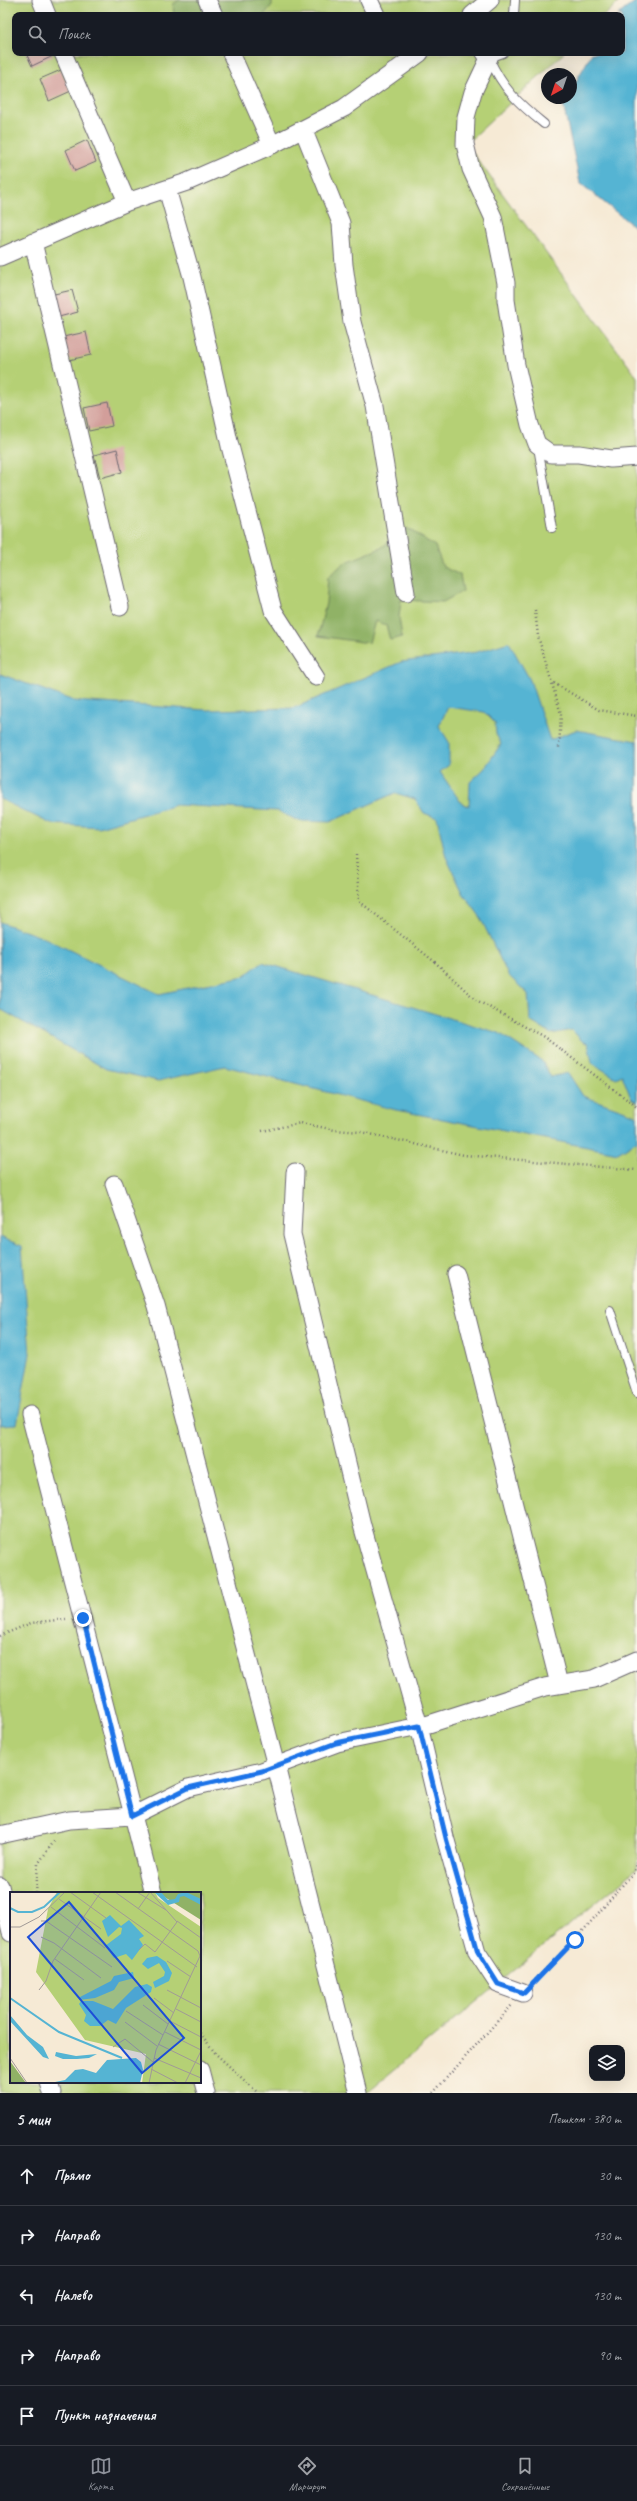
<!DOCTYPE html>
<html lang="ru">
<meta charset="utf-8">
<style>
body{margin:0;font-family:Caveat,sans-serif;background:#242831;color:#f1f3f6}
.controls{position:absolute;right:12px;bottom:12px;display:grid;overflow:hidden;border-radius:8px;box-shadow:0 4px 16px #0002}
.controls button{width:36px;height:36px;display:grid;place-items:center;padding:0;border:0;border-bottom:1px solid #363941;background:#171b24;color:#f1f3f6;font:20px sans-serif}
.compass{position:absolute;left:541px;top:68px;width:36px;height:36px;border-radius:50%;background:#171b24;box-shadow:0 4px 16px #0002;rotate:220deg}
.stop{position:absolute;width:12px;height:12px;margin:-9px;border:3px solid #1a73e8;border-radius:50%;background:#fff}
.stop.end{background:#1a73e8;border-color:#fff;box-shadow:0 1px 4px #0008}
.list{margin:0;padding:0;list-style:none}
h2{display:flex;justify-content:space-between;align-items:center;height:52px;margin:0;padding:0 16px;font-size:17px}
h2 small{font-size:13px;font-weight:400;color:#9ea1a6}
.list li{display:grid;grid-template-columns:26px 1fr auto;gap:12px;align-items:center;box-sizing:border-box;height:60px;padding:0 16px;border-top:1px solid #363941}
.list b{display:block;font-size:15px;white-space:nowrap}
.list em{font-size:13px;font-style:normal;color:#9ea1a6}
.icon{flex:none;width:22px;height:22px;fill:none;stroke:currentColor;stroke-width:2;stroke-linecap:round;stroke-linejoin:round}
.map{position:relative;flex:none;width:637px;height:2093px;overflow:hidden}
.search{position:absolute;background:#171b24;box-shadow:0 4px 16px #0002;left:12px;right:12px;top:12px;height:44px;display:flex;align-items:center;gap:10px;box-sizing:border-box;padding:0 14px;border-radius:8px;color:#9ea1a6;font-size:15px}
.sheet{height:352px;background:#171b24}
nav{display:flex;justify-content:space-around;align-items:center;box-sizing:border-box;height:56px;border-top:1px solid #363941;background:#171b24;font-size:11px;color:#9ea1a6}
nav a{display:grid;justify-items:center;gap:2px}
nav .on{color:#8c9099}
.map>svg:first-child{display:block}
.green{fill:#b5d075;stroke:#6c7958;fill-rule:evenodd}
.forest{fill:#90b266;stroke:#596a50}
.water{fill:#55b4d3;stroke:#3c6b87;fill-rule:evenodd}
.building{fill:#d29e9a}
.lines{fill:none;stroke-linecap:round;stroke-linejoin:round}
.lane-casing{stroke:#6c6871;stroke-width:10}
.street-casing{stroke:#6c6871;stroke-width:19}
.path{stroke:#6c6871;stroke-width:2.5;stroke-dasharray:1 3;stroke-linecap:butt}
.lane{stroke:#fff;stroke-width:8}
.street{stroke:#fff;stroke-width:17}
.route{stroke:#1a73e8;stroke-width:5}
.inset-river{fill:none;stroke:#55b4d3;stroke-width:2}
.inset-road{fill:none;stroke:#a19a97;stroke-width:1}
.view{fill:#1d4ed8;fill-opacity:0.15;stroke:#1d4ed8;stroke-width:2}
.inset-edge{fill:none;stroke:#22223b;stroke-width:2}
</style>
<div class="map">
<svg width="637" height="2093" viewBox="0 0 637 2093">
<rect width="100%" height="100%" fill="#fbf7ec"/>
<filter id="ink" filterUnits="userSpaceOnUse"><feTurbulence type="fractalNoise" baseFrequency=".025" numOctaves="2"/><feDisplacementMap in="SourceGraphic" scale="8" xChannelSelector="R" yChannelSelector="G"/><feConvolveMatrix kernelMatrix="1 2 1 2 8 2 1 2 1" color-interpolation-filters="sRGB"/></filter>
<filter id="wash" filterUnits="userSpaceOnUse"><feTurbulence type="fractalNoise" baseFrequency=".012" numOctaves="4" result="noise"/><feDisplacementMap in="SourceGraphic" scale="16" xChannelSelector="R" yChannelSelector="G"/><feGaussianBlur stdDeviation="0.9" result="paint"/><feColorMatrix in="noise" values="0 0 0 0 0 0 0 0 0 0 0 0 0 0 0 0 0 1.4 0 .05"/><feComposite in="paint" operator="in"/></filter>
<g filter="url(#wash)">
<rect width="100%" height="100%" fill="#f6ead5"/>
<path class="green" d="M0 0H621L605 15H15V53H564L466 144 637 377V1869L366 2093H0ZM11 1893H200V2082H11Z"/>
<path class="forest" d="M180 0H272V5L264 15H174L173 4Z
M407 528 435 546 443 567 460 575 463 591 443 602 401 600 399 617 402 637 390 640 386 625 375 621 369 643 318 636 326 603 328 577 344 563 381 548Z"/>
<path class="water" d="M637 0V229L580 183 563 104 566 98H571V90L592 53H622V15H618Z
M509 642 530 680 550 740 576 730 637 741V1102L631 1098 622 1075 616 1078 592 1063 588 1043 583 1042 572 1030 551 1034 530 1021 528 994 508 975 479 915 463 893 446 857 437 818 424 813 415 799 395 793 330 822 299 821 277 811 176 805 99 827 51 824 0 799V674L74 701 207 710 294 708 401 662 477 652ZM448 707 484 712 495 723 496 734 501 744 484 769 470 782 469 806 462 804 440 772 449 765V742L439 726Z
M0 922 47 939 159 994 244 976 262 962 499 1033 542 1061 551 1077 568 1073 583 1096 634 1114 637 1116V1141L618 1153 396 1110 225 1066 158 1081 106 1069 0 1009Z
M0 1237 22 1246 30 1354 17 1424 0 1425Z"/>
<g id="blocks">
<path class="building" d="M26 53H51L53 56 32 66Z
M61 70 71 91 49 101 40 79Z
M87 140 96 162 75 171 66 150Z
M72 290 78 312 55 318 50 295Z
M86 332 91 355 69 360 63 337Z
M107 403 112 426 89 431 84 408Z
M117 449 122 472 100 478 94 455Z"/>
</g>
</g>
<g filter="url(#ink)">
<use href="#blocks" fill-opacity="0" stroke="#6c6871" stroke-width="1"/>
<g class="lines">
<g class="lane-casing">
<path id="lane" d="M514 15 515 0
M503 53 489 58C503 89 518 103 544 124
M538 447 552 528
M610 1310 637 1393"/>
</g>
<g class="street-casing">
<path id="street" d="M41 0 47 15
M207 0 214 15
M369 0 376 15
M472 15 490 0
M63 53 127 202
M231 53 272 145
M485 53 489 58 473 92 466 117 465 144 471 169 493 217 506 283V300L516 365 530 425 537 444 551 454H579L611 459 637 457
M303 129 341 223 344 265 352 322 375 406 406 593
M167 189 192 277 230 446 273 610 316 677
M33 242 120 607
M0 257 127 202 187 182 272 145 344 108 420 53
M295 1172 292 1234 362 1525 419 1726 445 1837 477 1952 498 1984 523 1993
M114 1184 156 1306 276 1766 358 2093
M456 1274 559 1684
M30 1415 153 1893
M0 1835 69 1820 132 1816 188 1788 262 1771 337 1743 429 1724 545 1687 594 1679 637 1660
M0 1886 11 1933
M200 2070 206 2093
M49 2082 52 2093"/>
</g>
<path class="path" d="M535 610 538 636 561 714 559 748
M554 683 599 710 637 716
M356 854 359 901 436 963 476 1000 544 1037 637 1107
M262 1131 301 1123 335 1130 361 1132 464 1155 637 1170
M0 1636 31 1623 66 1619
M36 1893 38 1864 55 1840
M533 1983 575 1940 634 1872 637 1858
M200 2033 216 2054 258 2093
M433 2093 512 2005"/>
<use href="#lane" class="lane"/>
<use href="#street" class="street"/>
</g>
</g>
<g class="lines" filter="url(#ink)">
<path class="route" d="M83 1618 132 1816 188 1788 262 1771 336 1743 419 1726 446 1838 478 1952 498 1984 524 1993 575 1940"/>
</g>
<g transform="translate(10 1892)">
<rect width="191" height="191" fill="#f6ead5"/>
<path d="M47 0H145L148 6 191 35V191H132L136 162 75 148 26 80 38 17Z" fill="#b5d075"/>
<path d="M151 0H191V28L153 4ZM0 169 16 191H0Z" fill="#90b266"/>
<path d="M144 0H151L158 8 165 7 168 2 176 0 191 7V13L174 4 170 5 169 10 158 13ZM100 23 111 34 119 28 134 44 129 47 133 53 122 68 116 62 104 66 95 54 111 42 112 36 109 35 98 45 92 29ZM147 64 156 70 162 81 159 89 145 96 143 90 154 84 155 80 149 71 138 77 132 72 137 66ZM123 80 124 86 109 90 104 98 85 106 69 108 70 105 101 89 104 84ZM137 92 142 95 141 100 116 116 106 132 98 128 90 134H80L74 129 76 123 69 112 71 109H83L103 117 125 95ZM0 123 17 143 33 155 39 167 33 165 0 129ZM46 160 66 164 87 162 79 166 67 167H53L45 164ZM126 166 131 170 133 178 130 191H40L55 188 65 178 73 177 86 181 97 168Z" fill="#55b4d3"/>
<path class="inset-river" d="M0 16 8 20H22L34 15 50 0M0 106 49 140 112 166"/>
<path class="inset-road" d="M60 0 96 26M82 0 187 75M105 0 188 59 190 64 146 158 139 191M127 0 156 18M49 7 91 37M41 15 95 56M128 17 140 0M31 29H36L102 75M167 29 191 46M0 35H10L29 25 55 0M31 45 44 51 91 86M129 58 135 52 145 60 167 30 140 0M45 67 74 88M157 69 181 85M29 98 36 89 43 69 91 0M157 98 191 116M144 106 164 121M133 113 158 132M166 117 191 130M116 119 153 143M160 129 191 145M115 130 147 154M155 140 191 158M148 152 191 173M103 155 115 147 143 170M0 166 17 191M144 166 191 186M141 177 168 191M175 191 191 159"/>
<path class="view" d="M59 10 174 146 132 181 18 45Z"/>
<rect width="191" height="191" class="inset-edge"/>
</g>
</svg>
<div class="controls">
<button><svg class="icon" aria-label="layers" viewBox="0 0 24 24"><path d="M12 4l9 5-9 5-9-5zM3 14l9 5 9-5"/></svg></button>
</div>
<svg class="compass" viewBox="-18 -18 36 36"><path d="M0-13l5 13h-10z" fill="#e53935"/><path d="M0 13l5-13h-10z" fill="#9ea1a6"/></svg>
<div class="stop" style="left:575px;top:1940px"></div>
<div class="stop end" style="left:83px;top:1618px"></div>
<div class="search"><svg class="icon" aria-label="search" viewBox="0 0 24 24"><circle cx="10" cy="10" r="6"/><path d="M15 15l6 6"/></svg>Поиск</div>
</div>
<section class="sheet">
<h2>5 мин<small>Пешком · 380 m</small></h2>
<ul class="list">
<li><svg class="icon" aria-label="ahead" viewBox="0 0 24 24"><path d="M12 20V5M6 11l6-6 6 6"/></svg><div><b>Прямо</b></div><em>30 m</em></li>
<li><svg class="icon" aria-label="right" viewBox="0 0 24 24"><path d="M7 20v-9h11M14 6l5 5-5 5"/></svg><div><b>Направо</b></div><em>130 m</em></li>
<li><svg class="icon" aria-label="left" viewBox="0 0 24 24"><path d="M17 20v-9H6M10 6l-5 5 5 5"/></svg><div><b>Налево</b></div><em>130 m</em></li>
<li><svg class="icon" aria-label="right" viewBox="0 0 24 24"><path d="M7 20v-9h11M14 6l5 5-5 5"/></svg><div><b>Направо</b></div><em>90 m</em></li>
<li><svg class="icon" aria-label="arrive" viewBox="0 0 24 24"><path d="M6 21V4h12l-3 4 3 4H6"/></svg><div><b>Пункт назначения</b></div></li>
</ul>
</section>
<nav>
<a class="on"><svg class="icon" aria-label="map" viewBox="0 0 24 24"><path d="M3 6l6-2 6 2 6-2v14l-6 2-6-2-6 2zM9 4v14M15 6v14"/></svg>Карта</a>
<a><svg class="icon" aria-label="directions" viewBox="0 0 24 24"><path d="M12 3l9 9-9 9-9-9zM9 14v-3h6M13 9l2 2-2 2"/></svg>Маршрут</a>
<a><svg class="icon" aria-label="saved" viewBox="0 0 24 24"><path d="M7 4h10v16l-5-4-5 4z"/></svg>Сохранённые</a>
</nav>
